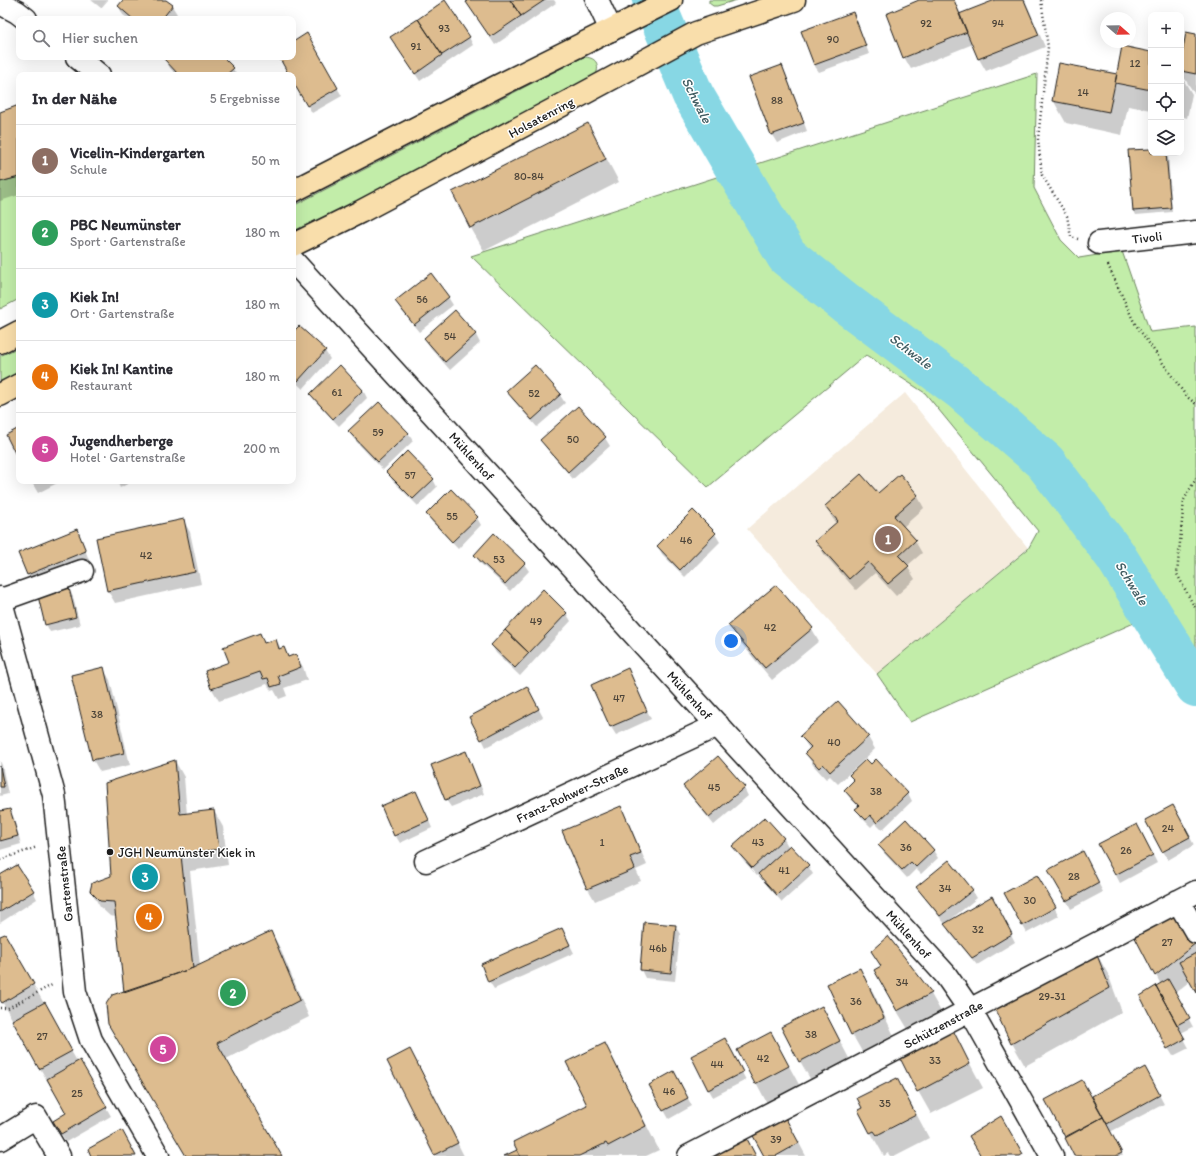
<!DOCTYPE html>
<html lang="de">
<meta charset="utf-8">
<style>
body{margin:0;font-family:Itim,sans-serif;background:#f7f7f7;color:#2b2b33}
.controls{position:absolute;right:12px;top:12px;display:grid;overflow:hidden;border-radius:8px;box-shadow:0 4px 16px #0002}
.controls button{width:36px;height:36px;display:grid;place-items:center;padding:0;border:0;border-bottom:1px solid #e1e1e2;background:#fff;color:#2b2b33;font:20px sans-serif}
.compass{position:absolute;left:1100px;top:12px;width:36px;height:36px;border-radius:50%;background:#fff;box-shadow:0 4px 16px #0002;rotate:110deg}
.you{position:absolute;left:731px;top:641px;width:14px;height:14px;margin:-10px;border:3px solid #fff;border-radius:50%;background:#1a73e8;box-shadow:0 0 0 6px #1a73e833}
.badge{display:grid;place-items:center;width:26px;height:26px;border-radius:50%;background:#2563eb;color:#fff;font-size:13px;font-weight:700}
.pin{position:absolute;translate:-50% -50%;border:2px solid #fff;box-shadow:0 1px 4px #0006}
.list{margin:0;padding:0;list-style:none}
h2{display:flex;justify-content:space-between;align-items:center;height:52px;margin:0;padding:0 16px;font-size:17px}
h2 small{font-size:13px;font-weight:400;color:#7c7c81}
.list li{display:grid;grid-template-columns:26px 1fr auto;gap:12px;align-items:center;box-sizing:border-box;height:72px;padding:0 16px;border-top:1px solid #e1e1e2}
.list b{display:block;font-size:15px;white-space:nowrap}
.list p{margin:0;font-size:13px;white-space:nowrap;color:#7c7c81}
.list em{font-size:13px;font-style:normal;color:#7c7c81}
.icon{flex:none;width:22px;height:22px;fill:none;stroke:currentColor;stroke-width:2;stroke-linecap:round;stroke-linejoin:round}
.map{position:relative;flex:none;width:1196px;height:1156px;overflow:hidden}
.search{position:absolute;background:#fff;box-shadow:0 4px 16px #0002;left:16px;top:16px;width:280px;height:44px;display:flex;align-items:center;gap:10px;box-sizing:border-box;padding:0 14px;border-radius:8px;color:#7c7c81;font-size:15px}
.panel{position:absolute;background:#fff;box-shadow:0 4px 16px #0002;left:16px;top:72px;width:280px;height:412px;border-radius:8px}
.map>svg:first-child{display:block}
.built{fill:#f5ebdd}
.green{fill:#c2eda9;stroke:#6f8462}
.shadow{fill:#0003}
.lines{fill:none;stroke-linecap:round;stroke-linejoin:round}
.river{stroke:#87d7e4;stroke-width:42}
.building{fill:#ddbc8f;stroke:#1c1c1c}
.minor-casing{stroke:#1c1c1c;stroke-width:25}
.major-casing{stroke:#1c1c1c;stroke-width:25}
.path{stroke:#1c1c1c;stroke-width:2.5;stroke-dasharray:1 3;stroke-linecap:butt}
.minor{stroke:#fff;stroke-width:22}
.major{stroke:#f9deab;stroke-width:22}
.poi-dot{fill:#1c1c1c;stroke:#fff;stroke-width:1.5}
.labels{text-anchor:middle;stroke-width:3;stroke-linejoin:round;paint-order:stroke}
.number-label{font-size:11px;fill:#4c4439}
.street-label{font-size:13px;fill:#1c1c1c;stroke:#fff}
.poi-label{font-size:13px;fill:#1c1c1c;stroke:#fff;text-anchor:start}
.water-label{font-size:14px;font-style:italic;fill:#415d62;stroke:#fff}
</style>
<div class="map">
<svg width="1196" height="1156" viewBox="0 0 1196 1156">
<rect width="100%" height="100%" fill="#fff"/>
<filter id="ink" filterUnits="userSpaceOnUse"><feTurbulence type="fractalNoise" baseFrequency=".025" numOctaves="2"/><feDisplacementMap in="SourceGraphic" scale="8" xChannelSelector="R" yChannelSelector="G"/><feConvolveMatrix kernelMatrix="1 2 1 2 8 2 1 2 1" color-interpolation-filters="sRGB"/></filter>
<g filter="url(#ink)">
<path class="built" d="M905 393 1028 548 877 674 747 529Z"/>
<path class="green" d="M709 0H737L717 6H713L709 3Z
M583 57C596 57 600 64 596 75L293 237V206Z
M1037 74 1034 188 1061 240 1079 258 1122 251 1150 332 1196 327V686L1152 615 910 722 877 674 1028 549 1038 531 925 393 866 355 708 487 471 256Z
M19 177V299L0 309V182Z
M19 347V377L0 386V356Z"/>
<path class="shadow" d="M91 0H108L101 8Z
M124 0H165L172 6 177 14 173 19H129L123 15 119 7Z
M470 0H554L556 3 495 45 472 10Z
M921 0H954L961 15 998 0H1025L1045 47 986 71 979 59 973 44 911 69 904 57Z
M853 13 857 21 869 54 819 72 814 65Z
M307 35 342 96 312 113 293 80V75H290L280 57H293V43Z
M1196 35V94L1194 93 1185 79H1183L1192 94 1187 118 1181 116V59H1182Z
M469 37 473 45 420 81 396 45Z
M1151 53V110L1128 106 1122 135 1066 123 1053 100 1118 75Z
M168 57H222L233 69 237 75H177L170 68 166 60Z
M781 66 786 74 807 131 777 143 772 135 751 77Z
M19 106V195L0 201V113Z
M588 125 601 148 619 182 484 251 471 228Z
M1151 150V153H1168L1172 212 1136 215 1134 211 1129 151Z
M448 297 453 305 419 332 401 310 397 302Z
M455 312 476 335 480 343 450 370 430 347 425 339Z
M299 328 325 351 330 359 303 389 293 380V334Z
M535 367 560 395 565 403 537 427 512 399 508 391Z
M363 390 367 398 339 426 316 402 311 394Z
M578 407 605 438 610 446 573 479 546 448 541 440Z
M349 432 408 433 413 441 383 470 354 439Z
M388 472 433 479 437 487 418 506 392 480Z
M31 481H61L38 493Z
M117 481H133L120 488Z
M878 495H917L924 508 903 527 915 541 922 553 907 566 915 579 896 596 875 573 856 590 824 554 817 542 837 523 833 519 826 507Z
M693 511 715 534 720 542 685 577 662 554 658 546Z
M427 514 477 518 481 525 458 549 432 522Z
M183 520 190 532 201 584 115 603 108 591Z
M81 539 89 560 32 583 28 575 20 554Z
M475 555 524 564 529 571 510 591 480 563Z
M776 586 812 629 819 641 772 680 736 637 730 625Z
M69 589 73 597 80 625 50 632 46 624Z
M566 613 571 621 520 676 496 653 492 646Z
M259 634 265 644 276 640 281 649 284 648 289 658 296 655 303 667 307 680 284 688 287 696 279 699 274 690 271 691 267 684 219 701 212 689 207 672 230 663Z
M103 668 110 680 130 765 100 772 93 760Z
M628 669 651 719 616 735 611 727 593 685Z
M531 695 543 717 486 747 482 739Z
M838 703 868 737 875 749 838 784 830 776 826 779 813 765 806 753 810 750 801 736Z
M465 752 470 760 484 794 451 807 446 800 433 766Z
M0 761 2 765 8 794 0 796Z
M175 761 184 777 187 815 214 811 223 827 228 865 190 871 200 966 271 932 280 948 309 1017 226 1059 281 1156H187L125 993 116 917 110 916 100 907 91 891 112 877Z
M850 775 908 793 912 801 882 830 875 823 871 827 861 817 857 809 859 807 850 798 845 790 854 781Z
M684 786 744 788 748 796 714 825 689 794Z
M420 800 432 828 400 843 395 835Z
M620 807 627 819 647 865 636 870 641 881 595 901 588 889 563 831Z
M9 810 14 818 21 844 0 850V812Z
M1178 814 1194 845 1168 860 1146 820Z
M765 818 784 839 789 848 790 846 808 866 813 874 782 902 764 882 759 874 757 876 738 854 733 846Z
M1142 833 1157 863 1120 883 1100 845Z
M879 845 933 850 938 858 921 874 916 869 907 878 884 853Z
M1087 861 1103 892 1071 909 1050 870Z
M1037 876 1059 916 1027 933 1005 894Z
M0 877 33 891 37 899 0 923Z
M917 887 972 890 977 898 950 920V921L996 905 1015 942 977 965 949 932 945 924 922 895Z
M645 923 675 926 680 934 675 981 645 978 641 970Z
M562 929 574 953 494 989 489 981Z
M5 935 78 1063 80 1062 111 1116 66 1142 54 1121 68 1113 55 1090 53 1091 0 998V938Z
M888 937 931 994 944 1017 911 1034 897 1011 881 967 873 952Z
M1196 943V991L1190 981 1175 993 1193 1027 1181 1033 1189 1048 1173 1056 1168 1048 1161 985 1156 975Z
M1095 951 1108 974 1122 1012 1025 1066 1012 1043Z
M859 969 873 992 897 1042 865 1057 852 1034Z
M822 1007 852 1064 813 1084 800 1061Z
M952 1030 983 1088 931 1114 918 1091Z
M771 1033 802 1090 769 1107 739 1050Z
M604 1044 617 1067 659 1150 646 1156H507L518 1150 588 1105Z
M728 1046 746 1080 713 1097 709 1090Z
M388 1062 417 1063 464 1156H436Z
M1145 1069 1164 1104 1110 1132 1123 1156H1075L1047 1100 1092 1097Z
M897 1079 910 1102 929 1138 894 1156H890L888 1153 884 1156 871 1133Z
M678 1080 692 1106 669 1119 650 1085Z
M798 1141 806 1156H765Z"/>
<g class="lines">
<path class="river" d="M653 0 693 95 787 256 847 304 962 390 1045 462 1115 555 1196 686"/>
</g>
<path class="building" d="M123 0H166L173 5 162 19H133L118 6Z
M445 0 470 37 442 55 418 19Z
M468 0H510L521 16 490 37 466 2Z
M510 0H545L521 16Z
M919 0H954L967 32 903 58 886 14Z
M995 0H1024L1039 35 978 59 959 14Z
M853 12 866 46 814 65 801 31Z
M418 19 442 55 415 74 390 37Z
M1186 32 1196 34V74L1181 71V61Z
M307 33 338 88 307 106 293 82V75H289L279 57H293V42Z
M1122 46 1151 52V90L1115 83Z
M167 57H223L234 68 226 75H179L164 59Z
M1059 63 1117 74 1109 112 1052 101Z
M782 65 804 123 771 135 749 77Z
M19 105V177L0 182V112Z
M588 123 606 159 470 228 452 192Z
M1151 149V153H1166L1171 208 1133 211 1128 150Z
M431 273 449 297 414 325 395 301Z
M455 310 476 334 445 362 424 338Z
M299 326 326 350 298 381 293 377V332Z
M340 365 363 390 333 419 310 394Z
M535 365 561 394 532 420 506 391Z
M379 402 409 433 378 462 348 431Z
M578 406 606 437 568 472 540 440Z
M19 428V461L6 435Z
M407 451 434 479 413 499 386 472Z
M861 474 878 493 900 474 918 495 894 516 916 540 899 556 909 566 888 584 868 562 849 579 815 541 838 521 825 506Z
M451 489 478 517 452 542 426 514Z
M693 510 716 533 680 570 657 546Z
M184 519 195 572 107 591 96 538Z
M77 529 86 551 27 575 18 553Z
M494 533 525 563 505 584 474 555Z
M776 585 813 628 765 668 728 625Z
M69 588 76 617 45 625 38 596Z
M543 589 567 613 529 653 505 630Z
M505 630 529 653 515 668 491 645Z
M260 633 264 643 276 639 279 649 284 647 288 657 296 654 301 667 278 676 281 684 271 687 268 678 263 679 260 672 211 689 205 671 229 662 223 647Z
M104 667 124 753 92 760 71 675Z
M628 668 647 711 610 727 591 685Z
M527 686 539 709 481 740 469 717Z
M838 701 869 736 830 772 823 764 819 768 805 753 811 747 800 736Z
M466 751 480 786 445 800 431 765Z
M718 756 745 787 709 817 683 786Z
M866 759 871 764 876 759 908 793 877 823 870 815 866 820 855 809 859 806 844 790 854 780 849 775Z
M175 760 180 814 214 810 219 849 181 855 193 968 124 992 114 902 100 901 90 891 92 883 111 876 105 783Z
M0 766 4 787H0Z
M416 791 429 820 394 836 381 806Z
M1173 805 1190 837 1162 852 1145 820Z
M621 806 641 853 630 857 635 869 587 889 562 831Z
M10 809 18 836 0 841V811Z
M765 817 784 838 752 868 732 846Z
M906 819 934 850 916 867 911 862 902 870 878 845Z
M1137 824 1153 855 1115 875 1098 844Z
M790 845 809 865 777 895 758 874Z
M1083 851 1099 883 1066 901 1048 870Z
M949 860 973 890 940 916 916 887Z
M17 865 34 891 0 912V875Z
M1037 875 1056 907 1022 926 1004 893Z
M992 896 1012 934 972 958 944 924Z
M1175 907 1196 941V943L1155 976 1130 928Z
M644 922 676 925 671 973 640 970Z
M562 928 570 945 488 982 481 964Z
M271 931 300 1000 217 1043 282 1156H186L108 1024 106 1004 112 995 193 968Z
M5 934 34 984 2 1003 0 1000V936Z
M888 936 932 993 897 1011 874 970 881 966 871 951Z
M1095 950 1110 988 1011 1044 992 1003Z
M1196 953V993L1179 962Z
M860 968 884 1018 851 1035 827 984Z
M1168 979 1190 1018 1177 1025 1156 986Z
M1156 986 1185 1039 1167 1049 1140 996Z
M45 1002 72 1051 39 1069 12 1020Z
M822 1006 840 1041 799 1062 781 1027Z
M952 1028 970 1064 917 1092 899 1056Z
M771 1032 789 1066 755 1084 737 1050Z
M725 1038 743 1072 708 1090 691 1056Z
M605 1043 646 1126 608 1146 606 1143 579 1156H520L513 1142 587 1105 566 1062Z
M410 1049 458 1143 434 1155 387 1061Z
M80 1060 107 1107 61 1134 53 1121 66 1113 47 1079Z
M1145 1067 1160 1095 1107 1124 1092 1096Z
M674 1071 688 1098 663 1111 649 1085Z
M897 1078 916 1115 877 1135 874 1131 870 1133 858 1110 862 1108 857 1098Z
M1082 1080 1103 1117 1065 1137 1045 1100Z
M1001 1116 1023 1154 1020 1156H981L969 1136Z
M785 1117 799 1143 776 1156H764L752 1134Z
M1103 1117 1122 1153 1116 1156H1074L1065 1138Z
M122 1130 136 1156H91L88 1149Z
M746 1137 756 1156H712Z
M517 1150 520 1156H504Z"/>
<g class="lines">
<g class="minor-casing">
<path id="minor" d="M597 0 611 30
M0 3 17 12 26 19
M77 57 99 75
M1099 243 1196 232
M293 261 945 974 970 1010 1052 1156
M0 598 54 795 75 992 91 1040 158 1156
M1 600 82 571
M426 861 718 725
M1178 901 1196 932
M0 1139 36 1117 59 1156
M689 1156 1196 892"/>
</g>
<g class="major-casing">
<path id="major" d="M293 191 498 86 671 0
M293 245 360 212 581 95 696 33 794 0
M0 342 19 332
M0 395 19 385"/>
</g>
<path class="path" d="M1041 0 1048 47 1038 139 1042 175 1067 216 1071 237 1078 239
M1108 265 1134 322 1186 396 1196 404
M1196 478 1184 500 1177 574 1196 610
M0 860 37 847
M0 1008H8L52 985"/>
<use href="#minor" class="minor"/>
<use href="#major" class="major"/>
</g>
</g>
<circle class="poi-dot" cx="110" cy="852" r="4"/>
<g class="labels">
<g class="number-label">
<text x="926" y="27">92</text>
<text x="998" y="27">94</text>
<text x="444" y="32">93</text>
<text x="833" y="43">90</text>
<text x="416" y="50">91</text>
<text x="1135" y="67">12</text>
<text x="1083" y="96">14</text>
<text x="777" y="104">88</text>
<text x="529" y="180">80-84</text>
<text x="422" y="303">56</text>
<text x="450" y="340">54</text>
<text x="337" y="396">61</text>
<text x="534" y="397">52</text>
<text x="378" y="436">59</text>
<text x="573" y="443">50</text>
<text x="410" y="479">57</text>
<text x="452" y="520">55</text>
<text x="686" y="544">46</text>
<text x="146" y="559">42</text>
<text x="499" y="563">53</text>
<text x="536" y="625">49</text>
<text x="770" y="631">42</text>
<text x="619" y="702">47</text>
<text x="97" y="718">38</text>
<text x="834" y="746">40</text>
<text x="714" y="791">45</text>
<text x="876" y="795">38</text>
<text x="1168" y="832">24</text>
<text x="602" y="846">1</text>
<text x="758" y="846">43</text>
<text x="906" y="851">36</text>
<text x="1126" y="854">26</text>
<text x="784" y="874">41</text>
<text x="1074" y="880">28</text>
<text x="945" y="892">34</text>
<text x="1030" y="904">30</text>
<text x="978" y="933">32</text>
<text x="1167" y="946">27</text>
<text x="658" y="952">46b</text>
<text x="902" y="986">34</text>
<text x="1052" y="1000">29-31</text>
<text x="856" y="1005">36</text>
<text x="811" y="1038">38</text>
<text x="42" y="1040">27</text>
<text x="763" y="1062">42</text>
<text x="935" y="1064">33</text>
<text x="717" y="1068">44</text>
<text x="669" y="1095">46</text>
<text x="77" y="1097">25</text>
<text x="885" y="1107">35</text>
<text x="776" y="1143">39</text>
</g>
<g class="street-label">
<text transform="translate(541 117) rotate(-28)" y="5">Holsatenring</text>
<text transform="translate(1147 237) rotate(-7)" y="5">Tivoli</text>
<text transform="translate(472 456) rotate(48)" y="5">Mühlenhof</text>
<text transform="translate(690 695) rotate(48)" y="5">Mühlenhof</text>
<text transform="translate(572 793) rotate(-25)" y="5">Franz-Rohwer-Straße</text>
<text transform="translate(64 884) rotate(-96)" y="5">Gartenstraße</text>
<text transform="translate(909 934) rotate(48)" y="5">Mühlenhof</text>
<text transform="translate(943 1024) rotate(-28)" y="5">Schützenstraße</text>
</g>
<g class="poi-label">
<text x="118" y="857">JGH Neumünster Kiek in</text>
</g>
<g class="water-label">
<text transform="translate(697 100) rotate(63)" y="5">Schwale</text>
<text transform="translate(911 351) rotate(37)" y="5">Schwale</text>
<text transform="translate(1132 583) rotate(58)" y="5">Schwale</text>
</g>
</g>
</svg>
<div class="controls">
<button>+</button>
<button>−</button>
<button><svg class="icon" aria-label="locate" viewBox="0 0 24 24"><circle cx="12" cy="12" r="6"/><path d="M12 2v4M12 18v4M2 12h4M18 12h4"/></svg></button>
<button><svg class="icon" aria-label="layers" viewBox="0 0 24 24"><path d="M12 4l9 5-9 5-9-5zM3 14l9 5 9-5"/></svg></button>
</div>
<svg class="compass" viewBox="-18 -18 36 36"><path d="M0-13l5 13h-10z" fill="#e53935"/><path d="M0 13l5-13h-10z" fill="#7c7c81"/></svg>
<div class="you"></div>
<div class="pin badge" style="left:888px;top:539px;background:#8d6e63">1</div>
<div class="pin badge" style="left:233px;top:993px;background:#2e9e5b">2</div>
<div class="pin badge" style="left:145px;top:877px;background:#0f9aa8">3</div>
<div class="pin badge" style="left:149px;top:917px;background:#e8710a">4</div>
<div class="pin badge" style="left:163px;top:1049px;background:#d1479c">5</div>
<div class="search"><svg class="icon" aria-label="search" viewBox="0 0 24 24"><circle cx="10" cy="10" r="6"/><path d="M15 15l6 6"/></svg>Hier suchen</div>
<section class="panel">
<h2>In der Nähe<small>5 Ergebnisse</small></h2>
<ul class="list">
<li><span class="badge" style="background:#8d6e63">1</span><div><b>Vicelin-Kindergarten</b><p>Schule</p></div><em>50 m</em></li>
<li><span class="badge" style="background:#2e9e5b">2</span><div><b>PBC Neumünster</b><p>Sport · Gartenstraße</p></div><em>180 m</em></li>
<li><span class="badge" style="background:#0f9aa8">3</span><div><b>Kiek In!</b><p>Ort · Gartenstraße</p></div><em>180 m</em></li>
<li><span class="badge" style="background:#e8710a">4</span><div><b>Kiek In! Kantine</b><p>Restaurant</p></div><em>180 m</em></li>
<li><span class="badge" style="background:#d1479c">5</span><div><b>Jugendherberge</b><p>Hotel · Gartenstraße</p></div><em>200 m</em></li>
</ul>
</section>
</div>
